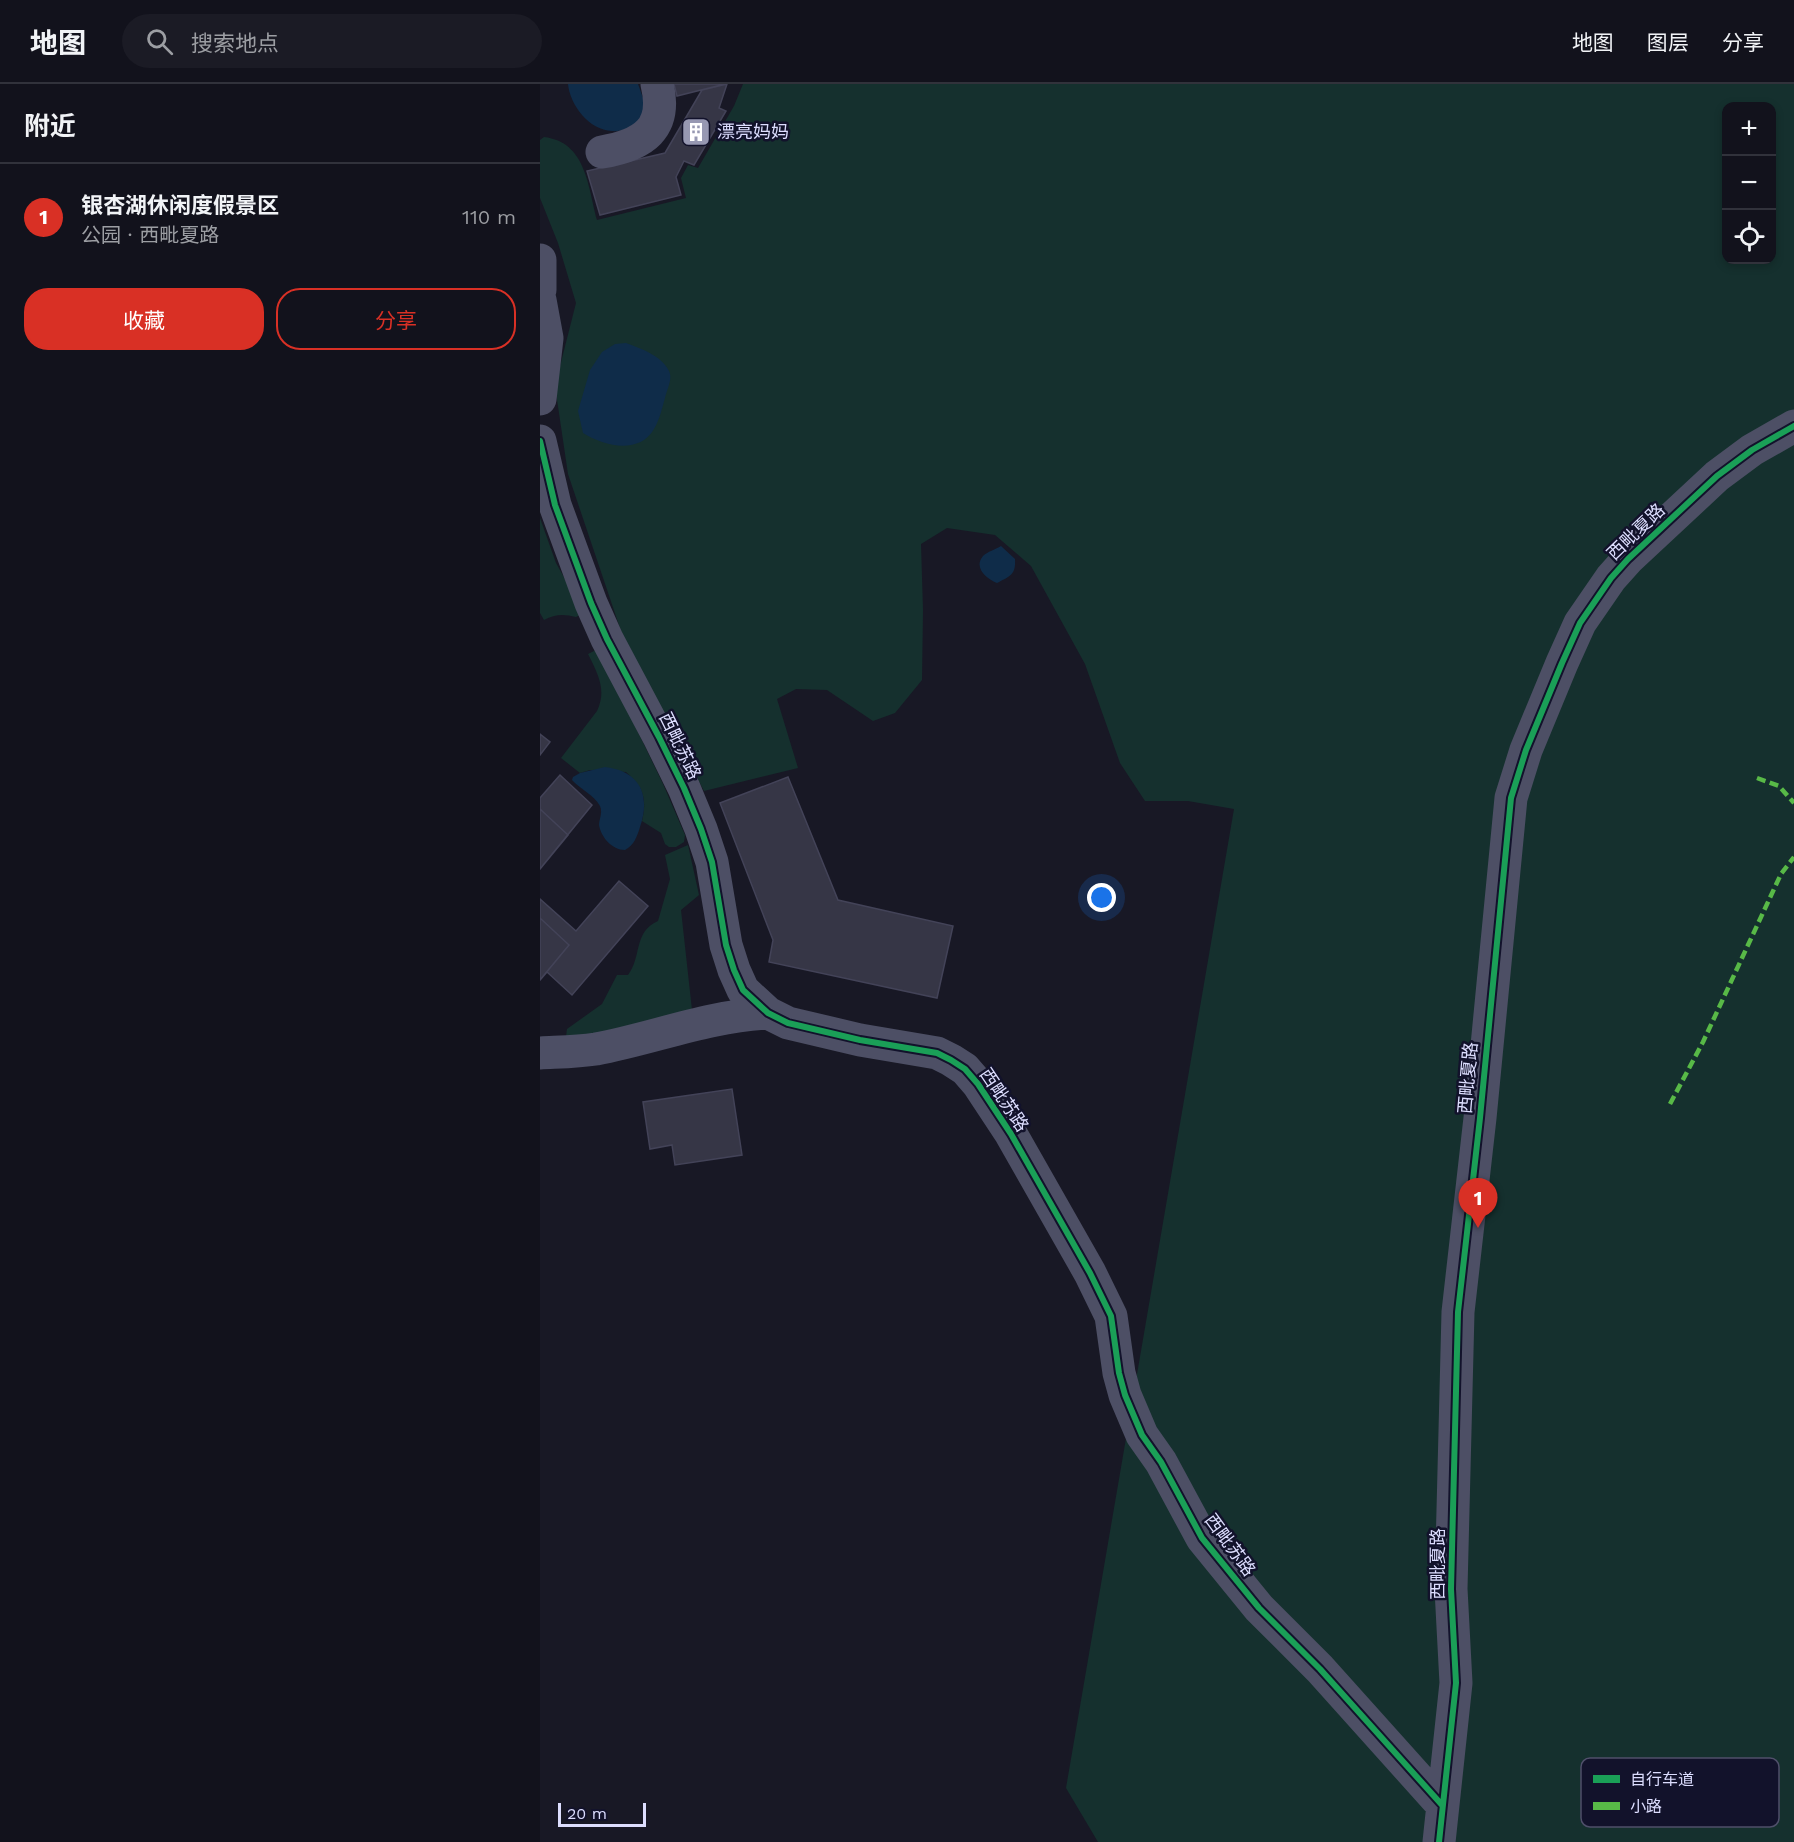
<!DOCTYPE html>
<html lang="zh">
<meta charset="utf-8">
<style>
body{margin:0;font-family:"Work Sans","Noto Sans SC",sans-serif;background:#1b1b25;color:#f1f3f6}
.controls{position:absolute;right:18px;top:18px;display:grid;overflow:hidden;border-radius:12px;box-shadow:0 3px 9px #0003}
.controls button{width:54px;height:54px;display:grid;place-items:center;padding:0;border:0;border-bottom:2px solid #31323b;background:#12121c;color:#f1f3f6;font:30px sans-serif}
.scale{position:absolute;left:18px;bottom:15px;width:88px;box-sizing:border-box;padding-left:6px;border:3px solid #dcddfe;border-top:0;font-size:16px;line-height:21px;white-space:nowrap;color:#dcddfe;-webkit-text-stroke:4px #12122b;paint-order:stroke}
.you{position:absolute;left:562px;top:814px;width:21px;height:21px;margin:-15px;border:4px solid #fff;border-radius:50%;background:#1a73e8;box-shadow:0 0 0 9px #1a73e833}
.badge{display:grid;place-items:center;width:39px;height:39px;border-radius:50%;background:#d93025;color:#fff;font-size:20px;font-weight:700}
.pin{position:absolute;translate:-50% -50px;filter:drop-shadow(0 2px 3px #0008)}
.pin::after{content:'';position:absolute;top:32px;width:21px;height:18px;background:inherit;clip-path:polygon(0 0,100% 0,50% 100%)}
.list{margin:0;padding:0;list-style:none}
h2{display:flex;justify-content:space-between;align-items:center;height:78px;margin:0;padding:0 24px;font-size:26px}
h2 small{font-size:20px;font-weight:400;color:#9c9ea3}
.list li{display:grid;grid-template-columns:39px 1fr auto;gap:18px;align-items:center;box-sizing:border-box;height:108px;padding:0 24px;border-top:2px solid #31323b}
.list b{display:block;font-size:22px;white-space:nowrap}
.list p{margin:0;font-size:20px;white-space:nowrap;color:#9c9ea3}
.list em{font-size:20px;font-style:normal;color:#9c9ea3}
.actions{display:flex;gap:12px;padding:18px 24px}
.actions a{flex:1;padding:14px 0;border:2px solid #d93025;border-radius:24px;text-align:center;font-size:21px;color:#d93025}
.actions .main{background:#d93025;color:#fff}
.icon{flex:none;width:33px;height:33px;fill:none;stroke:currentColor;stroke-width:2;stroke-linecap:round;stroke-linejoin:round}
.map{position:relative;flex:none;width:1254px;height:1758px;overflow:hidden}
header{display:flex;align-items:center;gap:36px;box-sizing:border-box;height:84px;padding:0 30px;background:#12121c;border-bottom:2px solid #31323b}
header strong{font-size:28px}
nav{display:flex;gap:33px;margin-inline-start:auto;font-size:21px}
.search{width:420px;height:54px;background:#1b1b25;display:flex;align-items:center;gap:15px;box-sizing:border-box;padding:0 21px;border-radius:33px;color:#9c9ea3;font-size:22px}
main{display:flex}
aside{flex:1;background:#12121c}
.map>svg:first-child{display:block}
.green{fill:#15302e;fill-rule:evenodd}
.water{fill:#0f2c49}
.building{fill:#363646;stroke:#434358;stroke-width:1.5}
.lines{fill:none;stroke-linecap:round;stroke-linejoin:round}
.minor{stroke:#4d4f65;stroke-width:33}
.quiet{stroke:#58b947;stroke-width:4.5;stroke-dasharray:9 4.5;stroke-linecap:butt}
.cycleway-casing{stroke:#12122b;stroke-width:10}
.cycleway{stroke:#1a9f57;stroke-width:6}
.labels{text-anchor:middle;stroke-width:5;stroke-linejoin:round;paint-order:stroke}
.poi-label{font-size:18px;fill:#dcddfe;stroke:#12122b;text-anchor:start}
.street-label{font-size:18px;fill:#dcddfe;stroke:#12122b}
.key{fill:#12122b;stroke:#4f4f6a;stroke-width:1.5}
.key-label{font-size:16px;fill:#dcddfe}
</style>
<header>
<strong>地图</strong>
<div class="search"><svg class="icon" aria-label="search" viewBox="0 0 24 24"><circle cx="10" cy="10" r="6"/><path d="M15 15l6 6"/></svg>搜索地点</div>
<nav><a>地图</a><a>图层</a><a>分享</a></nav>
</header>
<main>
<aside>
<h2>附近<small></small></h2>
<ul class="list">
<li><span class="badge">1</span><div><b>银杏湖休闲度假景区</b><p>公园 · 西毗夏路</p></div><em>110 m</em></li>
</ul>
<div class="actions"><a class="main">收藏</a><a>分享</a></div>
</aside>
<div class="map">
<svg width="1254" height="1758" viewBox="0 0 1254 1758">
<rect width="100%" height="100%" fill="#181825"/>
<path class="green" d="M203 0H1254V1758H558L526 1704 694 725 648 717H605L580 679 545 580 491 482 455 451 407 444 381 460 383 526 382 596 355 629 333 637 287 606 256 605 237 615 258 684 164 707 81 547 28 390 15 302 36 219 18 159 0 114V56L4 53C46 58 48 102 57 136L146 114 141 94 148 81 158 84 194 22ZM1186 22H1232V176H1186Z
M0 434 16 479 44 529 36 533C24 530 15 530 4 536L0 529Z
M58 565 123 700 145 751 144 758 136 763H129L125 760 121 749 102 737C107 714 104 704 86 688L50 686 40 689 21 674 57 627C67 606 58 590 48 570Z
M148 761 159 811 141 826 152 926 25 960 27 945 62 920 77 891H88C102 873 93 848 118 837L130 795 125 771Z"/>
<path class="water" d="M28 0H98L106 22 100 40C91 43 81 48 72 47 49 46 30 21 28 0Z
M86 259C100 264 122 272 129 287 133 295 127 305 125 314 122 324 120 335 114 345 99 371 64 362 43 349L38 327 50 286 62 268 75 260Z
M461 462 475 475C476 491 470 492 457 499 447 495 433 484 443 472 447 468 456 465 461 462Z
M65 683C100 687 111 711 100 743 97 753 94 761 85 766 72 766 61 753 59 741 59 735 63 729 60 722 54 711 40 705 32 696L33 693 40 689Z"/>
<path class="building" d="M134 0H185L137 12Z
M187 0 179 24 186 27 154 81 144 77 136 93 141 111 60 131 47 87 125 69 162 6Z
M0 650 10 658 0 671Z
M20 691 52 721 0 785V714Z
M248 693 298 816 413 842 397 914 229 878 233 856 180 719Z
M0 725 28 751 0 785Z
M79 797 108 822 32 911 7 888 0 896V815L36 847Z
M0 834 29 861 0 896Z
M192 1005 202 1071 135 1081 132 1061 110 1065 103 1018Z"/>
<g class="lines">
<path class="minor" d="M62 68C103 61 128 45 117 0
M0 176V206
M0 216 7 254 0 315
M0 357 15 421 51 519 67 555 119 653 144 704 161 745 172 778 186 861 194 886 203 906 228 929 248 939 320 956 397 969 411 976 425 985 438 1000 471 1050 550 1189 571 1232 579 1289 585 1311 602 1351 621 1378 662 1454 719 1524 780 1585 902 1721
M0 969C18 968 37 968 56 965 114 954 168 932 228 929
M899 1758 916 1599 911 1505 918 1228 940 1034 971 714 986 666 1022 579 1040 539 1071 494 1088 475 1177 392 1212 366 1254 342"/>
<path class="quiet" d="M1217 694 1239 702 1254 719
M1130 1020 1163 958 1241 790 1254 773"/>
<g class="cycleway-casing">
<path id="cycleway" d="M0 357 15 421 51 519 67 555 119 653 144 704 161 745 172 778 186 861 194 886 203 906 228 929 248 939 320 956 397 969 411 976 425 985 438 1000 471 1050 550 1189 571 1232 579 1289 585 1311 602 1351 621 1378 662 1454 719 1524 780 1585 902 1721
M899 1758 916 1599 911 1505 918 1228 940 1034 971 714 986 666 1022 579 1040 539 1071 494 1088 475 1177 392 1212 366 1254 342"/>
</g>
<use href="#cycleway" class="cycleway"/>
</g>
<defs>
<g id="building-square" transform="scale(1.5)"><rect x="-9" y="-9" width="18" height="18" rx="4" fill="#9798b2" stroke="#12122b"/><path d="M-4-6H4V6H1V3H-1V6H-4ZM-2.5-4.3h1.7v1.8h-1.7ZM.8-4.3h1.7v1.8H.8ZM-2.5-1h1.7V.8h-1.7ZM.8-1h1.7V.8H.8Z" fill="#fff"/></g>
</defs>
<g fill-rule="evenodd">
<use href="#building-square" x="156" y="48"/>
</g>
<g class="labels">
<g class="poi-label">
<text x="177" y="54">漂亮妈妈</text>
</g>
<g class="street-label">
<text transform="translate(1096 448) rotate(-44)" y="6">西毗夏路</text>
<text transform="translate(140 662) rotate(64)" y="6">西毗苏路</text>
<text transform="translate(928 994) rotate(-85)" y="6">西毗夏路</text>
<text transform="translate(464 1016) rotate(56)" y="6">西毗苏路</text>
<text transform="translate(690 1461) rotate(54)" y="6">西毗苏路</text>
<text transform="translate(898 1480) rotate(-90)" y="6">西毗夏路</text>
</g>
</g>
<rect x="1041" y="1674" width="198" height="69" rx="9" class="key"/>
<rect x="1053" y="1691" width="27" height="8" fill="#1a9f57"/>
<rect x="1053" y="1718" width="27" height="8" fill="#58b947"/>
<g class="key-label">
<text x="1090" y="1701">自行车道</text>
<text x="1090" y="1728">小路</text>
</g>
</svg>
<div class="controls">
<button>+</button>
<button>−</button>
<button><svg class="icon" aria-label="locate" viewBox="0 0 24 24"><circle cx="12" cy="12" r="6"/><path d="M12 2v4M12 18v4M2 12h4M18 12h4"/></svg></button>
</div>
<div class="scale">20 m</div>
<div class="you"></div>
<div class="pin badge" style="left:938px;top:1144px">1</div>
</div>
</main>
